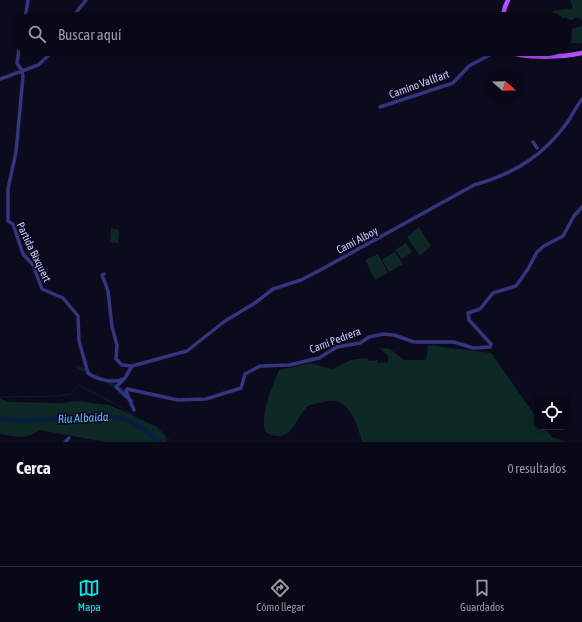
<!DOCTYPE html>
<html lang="es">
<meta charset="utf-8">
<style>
body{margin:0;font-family:"Asap Condensed",sans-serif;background:#12111f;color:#f1f3f6}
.controls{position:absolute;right:12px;bottom:12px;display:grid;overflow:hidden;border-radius:8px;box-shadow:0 2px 6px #0003}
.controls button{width:36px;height:36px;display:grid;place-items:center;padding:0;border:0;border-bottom:1px solid #292935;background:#090816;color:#f1f3f6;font:20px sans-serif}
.compass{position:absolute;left:486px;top:68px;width:36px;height:36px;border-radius:50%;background:#090816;box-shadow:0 2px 6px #0003;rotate:110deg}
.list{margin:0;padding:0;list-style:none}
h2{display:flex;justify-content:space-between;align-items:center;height:52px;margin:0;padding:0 16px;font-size:17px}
h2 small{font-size:13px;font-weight:400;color:#999aa1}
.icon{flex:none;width:22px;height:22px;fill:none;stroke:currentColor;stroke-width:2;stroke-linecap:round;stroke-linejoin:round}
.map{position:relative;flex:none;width:582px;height:442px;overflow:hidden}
.search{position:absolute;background:#090816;box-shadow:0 2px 6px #0003;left:12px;right:12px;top:12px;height:44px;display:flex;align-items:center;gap:10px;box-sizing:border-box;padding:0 14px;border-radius:22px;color:#999aa1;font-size:15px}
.sheet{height:124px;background:#090816}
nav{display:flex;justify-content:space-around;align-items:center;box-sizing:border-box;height:56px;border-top:1px solid #292935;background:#090816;font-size:11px;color:#999aa1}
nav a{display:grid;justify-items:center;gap:2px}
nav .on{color:#00eaf2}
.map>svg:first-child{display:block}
.green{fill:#0d2825}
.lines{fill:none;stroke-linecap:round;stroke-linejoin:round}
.stream{stroke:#08203f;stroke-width:1}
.canal{stroke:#08203f;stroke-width:3}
.river{stroke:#08203f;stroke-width:5}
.minor{stroke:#33357f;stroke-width:3.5}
.major{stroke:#b14eff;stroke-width:4.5}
.labels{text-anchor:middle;stroke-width:3.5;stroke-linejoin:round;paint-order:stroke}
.street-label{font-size:11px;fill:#cac7ff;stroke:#0c0a1d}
.water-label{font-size:12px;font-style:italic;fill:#55bcff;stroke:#0c0a1d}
</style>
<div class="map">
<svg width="582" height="442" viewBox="0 0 582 442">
<rect width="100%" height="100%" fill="#0c0a1d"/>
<path class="green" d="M570 0H582V20L577 17 571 20 564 17 563 24V19H552L553 11 573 8Z
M582 26V43H571L572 29Z
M419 227 431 246 420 256 407 237Z
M111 228 119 230 118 243 110 242Z
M406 243 412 252 402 259 395 250Z
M395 252 403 264 389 272 382 260Z
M378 254 388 273 375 280 365 260Z
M428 345 491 353 537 418V427H544L552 437 566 442H362C357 423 349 394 323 402 319 403 312 404 308 406 297 415 294 438 276 436 272 435 269 435 265 431 260 413 272 388 279 370L310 363 332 369 351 360 367 358 369 361 377 360 378 363 388 362V356L379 348 390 349 404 360H426Z
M0 398 7 402 63 403 76 401 109 405 128 413 156 427 164 435 168 442H107L39 430C28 440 14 436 0 434Z"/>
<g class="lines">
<path class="stream" d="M0 397 58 396 71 394 79 385 119 406 138 419 157 427 171 442
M103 442 120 418"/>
<path class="canal" d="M78 367 89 372
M106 381 123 390"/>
<path class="river" d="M0 418C13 422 26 421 40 420 87 417 122 404 158 442"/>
<path class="minor" d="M25 19 28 0
M71 19 86 0
M19 49 17 63 22 71 23 76 16 152 8 189V221L13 224 23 254 33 265 42 289 63 298 78 316 79 341 88 373C96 379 113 384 123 379
M0 79 38 65 56 49
M380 107 453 83 469 66 501 49
M533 142 537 148
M104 274 102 275 108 291 112 327 117 345 116 359 122 365 132 366
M131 401 116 387 125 378 132 366 187 351 225 321 255 303 273 289 301 280 324 268 474 185C514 174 545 155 569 120 573 113 577 106 582 99
M134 410 126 391 127 389 178 400 206 399 241 388 245 374 260 366 289 365 319 358 337 347 360 343 369 337 383 334 394 335 414 342H454L473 348 490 347 491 344 469 320 468 313 480 309 493 293 516 286 528 269 537 252 544 246 563 236 574 216 582 207
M65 442 69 438"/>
<path class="major" d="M502 19 505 7 508 0
M504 49C517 60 566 57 582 53"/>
</g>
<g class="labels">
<g class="street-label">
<text transform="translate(419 84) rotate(-20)" y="4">Camino Vallfart</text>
<text transform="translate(357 240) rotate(-28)" y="4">Camí Alboy</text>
<text transform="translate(34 252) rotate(64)" y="4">Partida Bixquert</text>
<text transform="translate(335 340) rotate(-21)" y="4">Camí Pedrera</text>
</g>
<g class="water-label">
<text transform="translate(83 418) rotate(-3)" y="4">Riu Albaida</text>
</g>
</g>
</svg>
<div class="controls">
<button><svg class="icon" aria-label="locate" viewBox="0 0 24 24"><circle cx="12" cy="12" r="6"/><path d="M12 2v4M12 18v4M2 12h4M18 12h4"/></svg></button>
</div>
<svg class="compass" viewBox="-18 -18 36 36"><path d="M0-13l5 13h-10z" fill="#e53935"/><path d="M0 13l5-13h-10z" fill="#999aa1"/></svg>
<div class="search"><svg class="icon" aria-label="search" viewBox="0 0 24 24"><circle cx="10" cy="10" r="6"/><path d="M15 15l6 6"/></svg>Buscar aquí</div>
</div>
<section class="sheet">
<h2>Cerca<small>0 resultados</small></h2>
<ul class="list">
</ul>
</section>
<nav>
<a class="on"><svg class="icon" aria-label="map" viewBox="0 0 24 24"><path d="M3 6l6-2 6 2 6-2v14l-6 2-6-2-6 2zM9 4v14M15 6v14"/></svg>Mapa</a>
<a><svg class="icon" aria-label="directions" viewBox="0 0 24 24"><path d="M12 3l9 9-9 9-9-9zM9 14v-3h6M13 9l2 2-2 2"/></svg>Cómo llegar</a>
<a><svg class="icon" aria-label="saved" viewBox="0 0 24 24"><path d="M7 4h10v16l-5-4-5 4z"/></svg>Guardados</a>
</nav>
